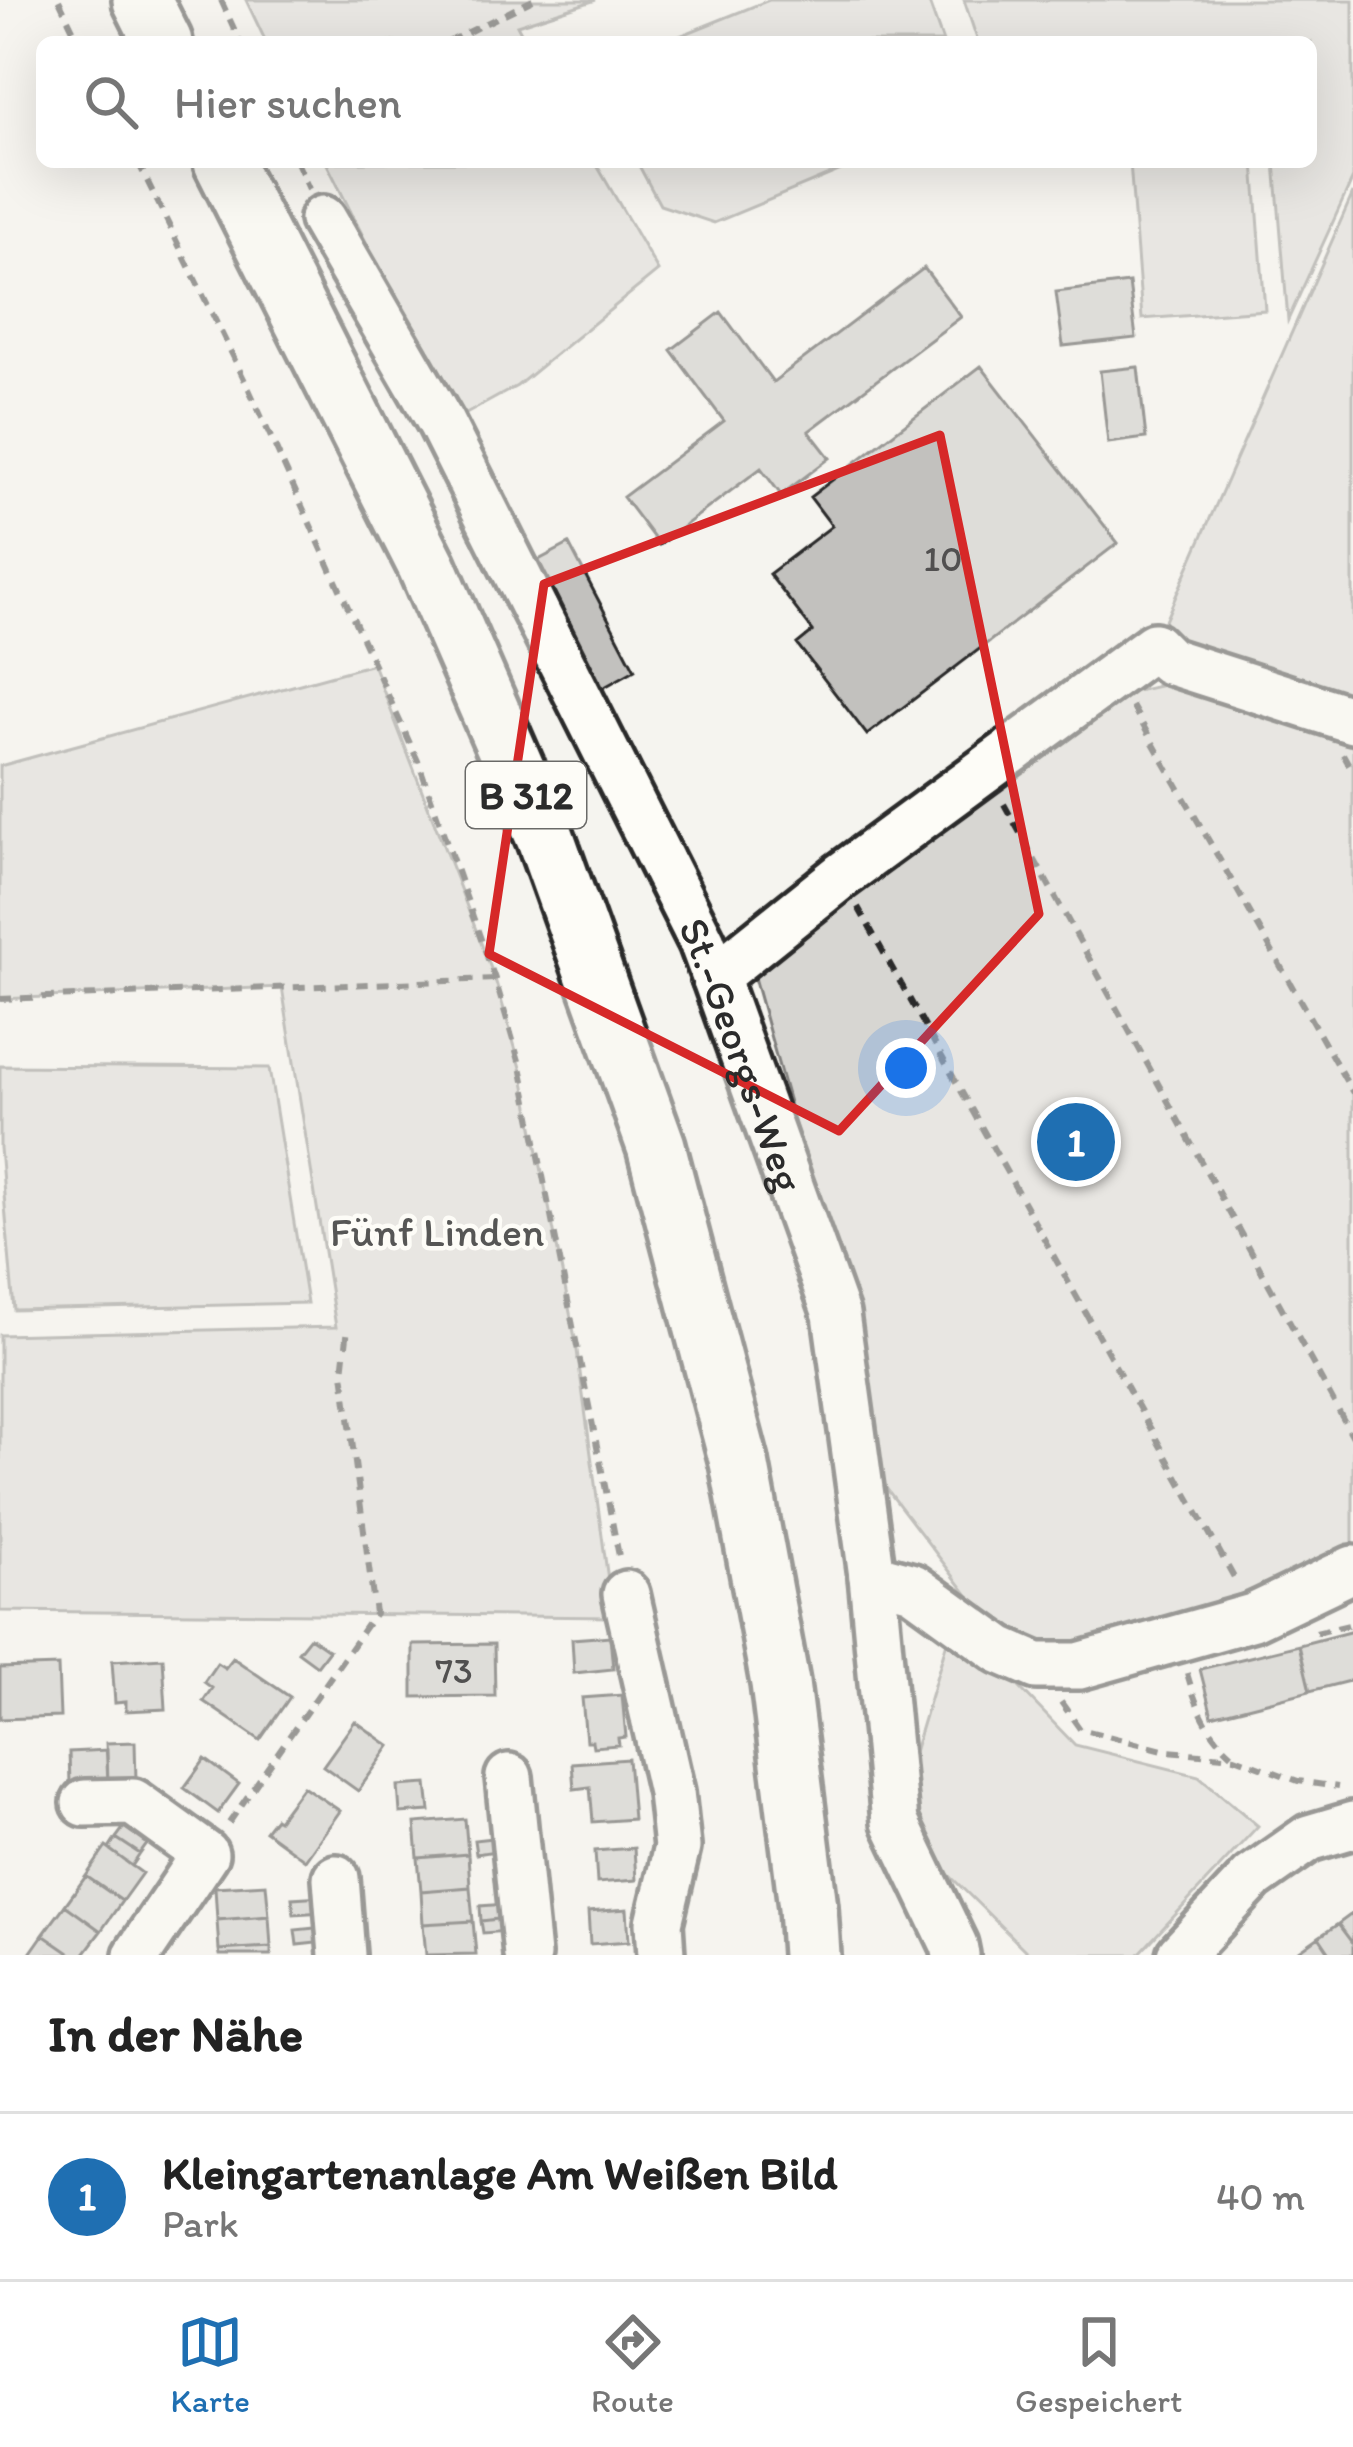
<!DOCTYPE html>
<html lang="de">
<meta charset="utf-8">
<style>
body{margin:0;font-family:Itim,sans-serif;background:#f2f2f2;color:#222}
.you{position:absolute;left:906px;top:1068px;width:42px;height:42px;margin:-30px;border:9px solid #fff;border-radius:50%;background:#1a73e8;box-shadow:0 0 0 18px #1a73e833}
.badge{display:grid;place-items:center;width:78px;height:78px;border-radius:50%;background:#1f6fb2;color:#fff;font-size:39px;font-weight:700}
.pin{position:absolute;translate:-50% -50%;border:6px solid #fff;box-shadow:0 3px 12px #0006}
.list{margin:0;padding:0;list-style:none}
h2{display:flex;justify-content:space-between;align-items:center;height:156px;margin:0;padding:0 48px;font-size:51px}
h2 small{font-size:39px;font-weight:400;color:#767676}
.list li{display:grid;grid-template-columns:78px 1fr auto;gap:36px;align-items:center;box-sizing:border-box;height:168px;padding:0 48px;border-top:3px solid #e0e0e0}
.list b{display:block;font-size:45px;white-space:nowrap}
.list p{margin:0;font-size:39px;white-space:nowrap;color:#767676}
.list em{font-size:39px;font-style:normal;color:#767676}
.icon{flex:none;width:66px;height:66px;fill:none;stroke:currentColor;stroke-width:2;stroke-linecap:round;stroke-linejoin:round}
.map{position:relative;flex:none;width:1353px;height:1955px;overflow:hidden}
.search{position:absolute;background:#fff;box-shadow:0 12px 48px #0002;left:36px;right:36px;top:36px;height:132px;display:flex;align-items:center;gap:30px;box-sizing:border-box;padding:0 42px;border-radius:18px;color:#767676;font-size:45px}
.sheet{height:324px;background:#fff}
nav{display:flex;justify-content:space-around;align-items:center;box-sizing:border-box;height:168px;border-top:3px solid #e0e0e0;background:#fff;font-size:33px;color:#767676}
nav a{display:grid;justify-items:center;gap:6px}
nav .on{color:#1f6fb2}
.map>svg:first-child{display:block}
.green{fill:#d7d6d2;stroke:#81807e;stroke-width:3}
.building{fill:#c2c1be;stroke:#2b2b2b;stroke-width:3}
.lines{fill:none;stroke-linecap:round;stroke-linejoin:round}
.minor-casing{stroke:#2b2b2b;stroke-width:54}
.major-casing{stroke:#2b2b2b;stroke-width:66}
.path{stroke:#2b2b2b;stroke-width:6;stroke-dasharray:12 9;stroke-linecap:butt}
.minor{stroke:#fdfcf7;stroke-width:45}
.major{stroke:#fdfcf7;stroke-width:57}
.marked{fill:none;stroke:#d62828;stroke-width:9;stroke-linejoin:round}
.labels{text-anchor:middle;stroke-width:9;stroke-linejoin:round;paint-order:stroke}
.number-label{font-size:36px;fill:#515050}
.shield{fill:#fdfcf7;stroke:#6a6a68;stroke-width:3}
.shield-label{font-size:39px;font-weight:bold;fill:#2b2b2b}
.street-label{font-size:42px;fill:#2b2b2b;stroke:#fdfcf7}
.park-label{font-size:42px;fill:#565655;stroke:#fdfcf7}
</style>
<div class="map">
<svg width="1353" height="1955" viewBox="0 0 1353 1955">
<rect width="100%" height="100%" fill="#f5f4ef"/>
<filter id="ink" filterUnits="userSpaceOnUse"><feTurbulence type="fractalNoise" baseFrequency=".00833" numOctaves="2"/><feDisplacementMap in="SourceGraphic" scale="24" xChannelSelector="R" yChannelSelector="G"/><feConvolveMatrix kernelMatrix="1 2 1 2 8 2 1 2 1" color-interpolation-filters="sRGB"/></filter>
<g filter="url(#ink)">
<path class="green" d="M246 0H596L517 25 526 42H266Z
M769 0H928L943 42H665Z
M964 0H1353V178L1288 320 1275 162H1311V42H978Z
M326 162H595L658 271 517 386 455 420Z
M637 162H860L714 223 660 205Z
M1130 162H1254L1265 310 1142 319Z
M1353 193V720L1154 646Z
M373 664 495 979 522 1071 576 1343 613 1617 0 1611V1335L336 1327 282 987 0 999V766Z
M1199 677 1353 730V1552L1102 1646 1066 1654 990 1624 873 1471 847 1310 753 974 1110 697Z
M0 1066 269 1068 307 1303 14 1310 0 1148Z
M952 1625 995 1662 1075 1745 1199 1776 1258 1826 1138 1955H1030L944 1870 905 1782Z"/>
<path class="building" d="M924 268 961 317 809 431 830 458 781 495 761 468 659 545 623 497 724 421 671 350 721 312 773 382Z
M1129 283 1136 338 1063 346 1056 292Z
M981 366 1118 543 867 735 797 644 813 631 769 574 832 526 810 497Z
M1138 367 1146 438 1108 443 1100 371Z
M569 544 635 670 601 689 535 562Z
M1353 1631V1680L1310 1691 1299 1645Z
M610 1636 613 1669 574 1673 572 1639Z
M310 1637 329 1650 317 1666 298 1652Z
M494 1644 495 1696 413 1697V1645Z
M1299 1645 1310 1691 1212 1716 1200 1669Z
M163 1658 166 1709 126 1711V1702L115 1703 112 1661Z
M233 1658 290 1697 260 1740 203 1701 212 1688 204 1682 217 1663 225 1668Z
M58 1666 60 1717 0 1719V1668Z
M622 1695 626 1737 618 1738 619 1745 593 1747 592 1741H586L582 1698Z
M355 1721 390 1746 358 1791 323 1766Z
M135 1742 136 1781 108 1783 106 1743Z
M107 1750 108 1783 70 1784 69 1752Z
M205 1759 239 1784 218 1813 184 1788Z
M628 1759 633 1819 593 1822 590 1787 574 1789 572 1763Z
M427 1784 430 1811 400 1813 398 1786Z
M303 1786 340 1811 305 1860 265 1831 275 1818 278 1820Z
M465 1819 468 1854 418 1858 415 1823Z
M124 1827 148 1843 140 1854 116 1838Z
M501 1837 502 1850 476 1854 474 1840Z
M116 1838 140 1854 132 1866 109 1849Z
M106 1847 142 1873 122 1901 86 1876Z
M634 1848 636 1880 597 1883 595 1851Z
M468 1854 470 1887 421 1891 418 1858Z
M86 1876 122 1901 101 1931 65 1905Z
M266 1884 269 1916 217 1920 215 1887Z
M470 1887 473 1921 423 1924 421 1891Z
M322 1896 323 1912 294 1914 292 1898Z
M506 1904 507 1918 481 1921 480 1906Z
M65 1905 101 1931 83 1955H72L43 1935Z
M627 1909 629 1941 590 1944 588 1912Z
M1353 1913V1944L1338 1924Z
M269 1916 271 1947 219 1950 217 1920Z
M507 1918 509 1931 483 1933 481 1921Z
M473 1921 476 1954 426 1955 423 1924Z
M1338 1924 1353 1944V1955H1331L1319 1937Z
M325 1927 326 1942 297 1945 295 1930Z
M43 1935 72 1955H29Z
M1319 1937 1331 1955H1300L1298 1952Z
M271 1947V1955H220L219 1950Z"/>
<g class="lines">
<g class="minor-casing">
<g id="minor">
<path id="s1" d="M323 219 441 423 702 942 715 977 836 1314 872 1576 895 1822 954 1945 956 1955"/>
<path d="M715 977 841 876 1154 646 1169 661 1353 720"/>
<path d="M872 1576 913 1587 1000 1650 1037 1666H1079L1253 1617 1353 1569"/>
<path d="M626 1594 671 1792 677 1847 659 1923 661 1955"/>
<path d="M509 1777 527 1955"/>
<path d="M85 1803 133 1802 205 1854 137 1955"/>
<path d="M336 1878 342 1955"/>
<path d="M1180 1955 1252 1878 1309 1838 1353 1825"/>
</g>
</g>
<g class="major-casing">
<path id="major" d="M142 0 163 42
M223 162 427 566 545 837 656 1146 739 1462 780 1683 808 1907 811 1955"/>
</g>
<path class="path" d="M59 0 79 42
M221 0 240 42
M448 42 533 0
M138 162 248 387 418 761 495 979 522 1071 620 1561
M297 162 309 189
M1132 706 1353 1093
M1343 754 1353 772
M1004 804 1353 1437
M858 907 1236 1581
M0 999 495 979
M1316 1633 1353 1624
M1187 1673C1196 1705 1206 1731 1232 1754
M1061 1702 1080 1729 1167 1751 1235 1757 1298 1781 1338 1787
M229 1823 375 1613 343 1373 348 1327"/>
<use href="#minor" class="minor"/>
<use href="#major" class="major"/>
</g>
</g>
<path d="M0 0H1353V1955H0ZM940 435 1039 914 839 1131 489 954 544 584Z" fill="#f5f4ef" fill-opacity=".55" fill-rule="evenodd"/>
<path class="marked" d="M940 435 1039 914 839 1131 489 954 544 584Z"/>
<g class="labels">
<g class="number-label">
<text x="943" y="571">10</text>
<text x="454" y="1683">73</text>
</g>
<rect class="shield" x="466" y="762" width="120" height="66" rx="9"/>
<g class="shield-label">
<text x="526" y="809">B 312</text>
</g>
<g class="street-label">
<text dy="15" stroke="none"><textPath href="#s1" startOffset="936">St.-Georgs-Weg</textPath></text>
</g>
<g class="park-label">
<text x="437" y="1246">Fünf Linden</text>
</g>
</g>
</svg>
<div class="you"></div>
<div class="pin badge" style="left:1076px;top:1142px">1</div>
<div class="search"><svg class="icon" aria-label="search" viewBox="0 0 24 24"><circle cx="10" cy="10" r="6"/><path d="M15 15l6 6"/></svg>Hier suchen</div>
</div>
<section class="sheet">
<h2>In der Nähe<small></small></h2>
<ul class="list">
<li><span class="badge">1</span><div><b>Kleingartenanlage Am Weißen Bild</b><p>Park</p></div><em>40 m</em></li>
</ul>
</section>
<nav>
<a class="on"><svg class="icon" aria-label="map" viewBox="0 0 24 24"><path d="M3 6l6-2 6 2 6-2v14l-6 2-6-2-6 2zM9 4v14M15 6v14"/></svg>Karte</a>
<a><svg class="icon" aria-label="directions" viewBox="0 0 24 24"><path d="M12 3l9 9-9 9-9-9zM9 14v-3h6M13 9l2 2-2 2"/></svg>Route</a>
<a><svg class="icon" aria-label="saved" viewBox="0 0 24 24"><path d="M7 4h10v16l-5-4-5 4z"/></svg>Gespeichert</a>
</nav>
